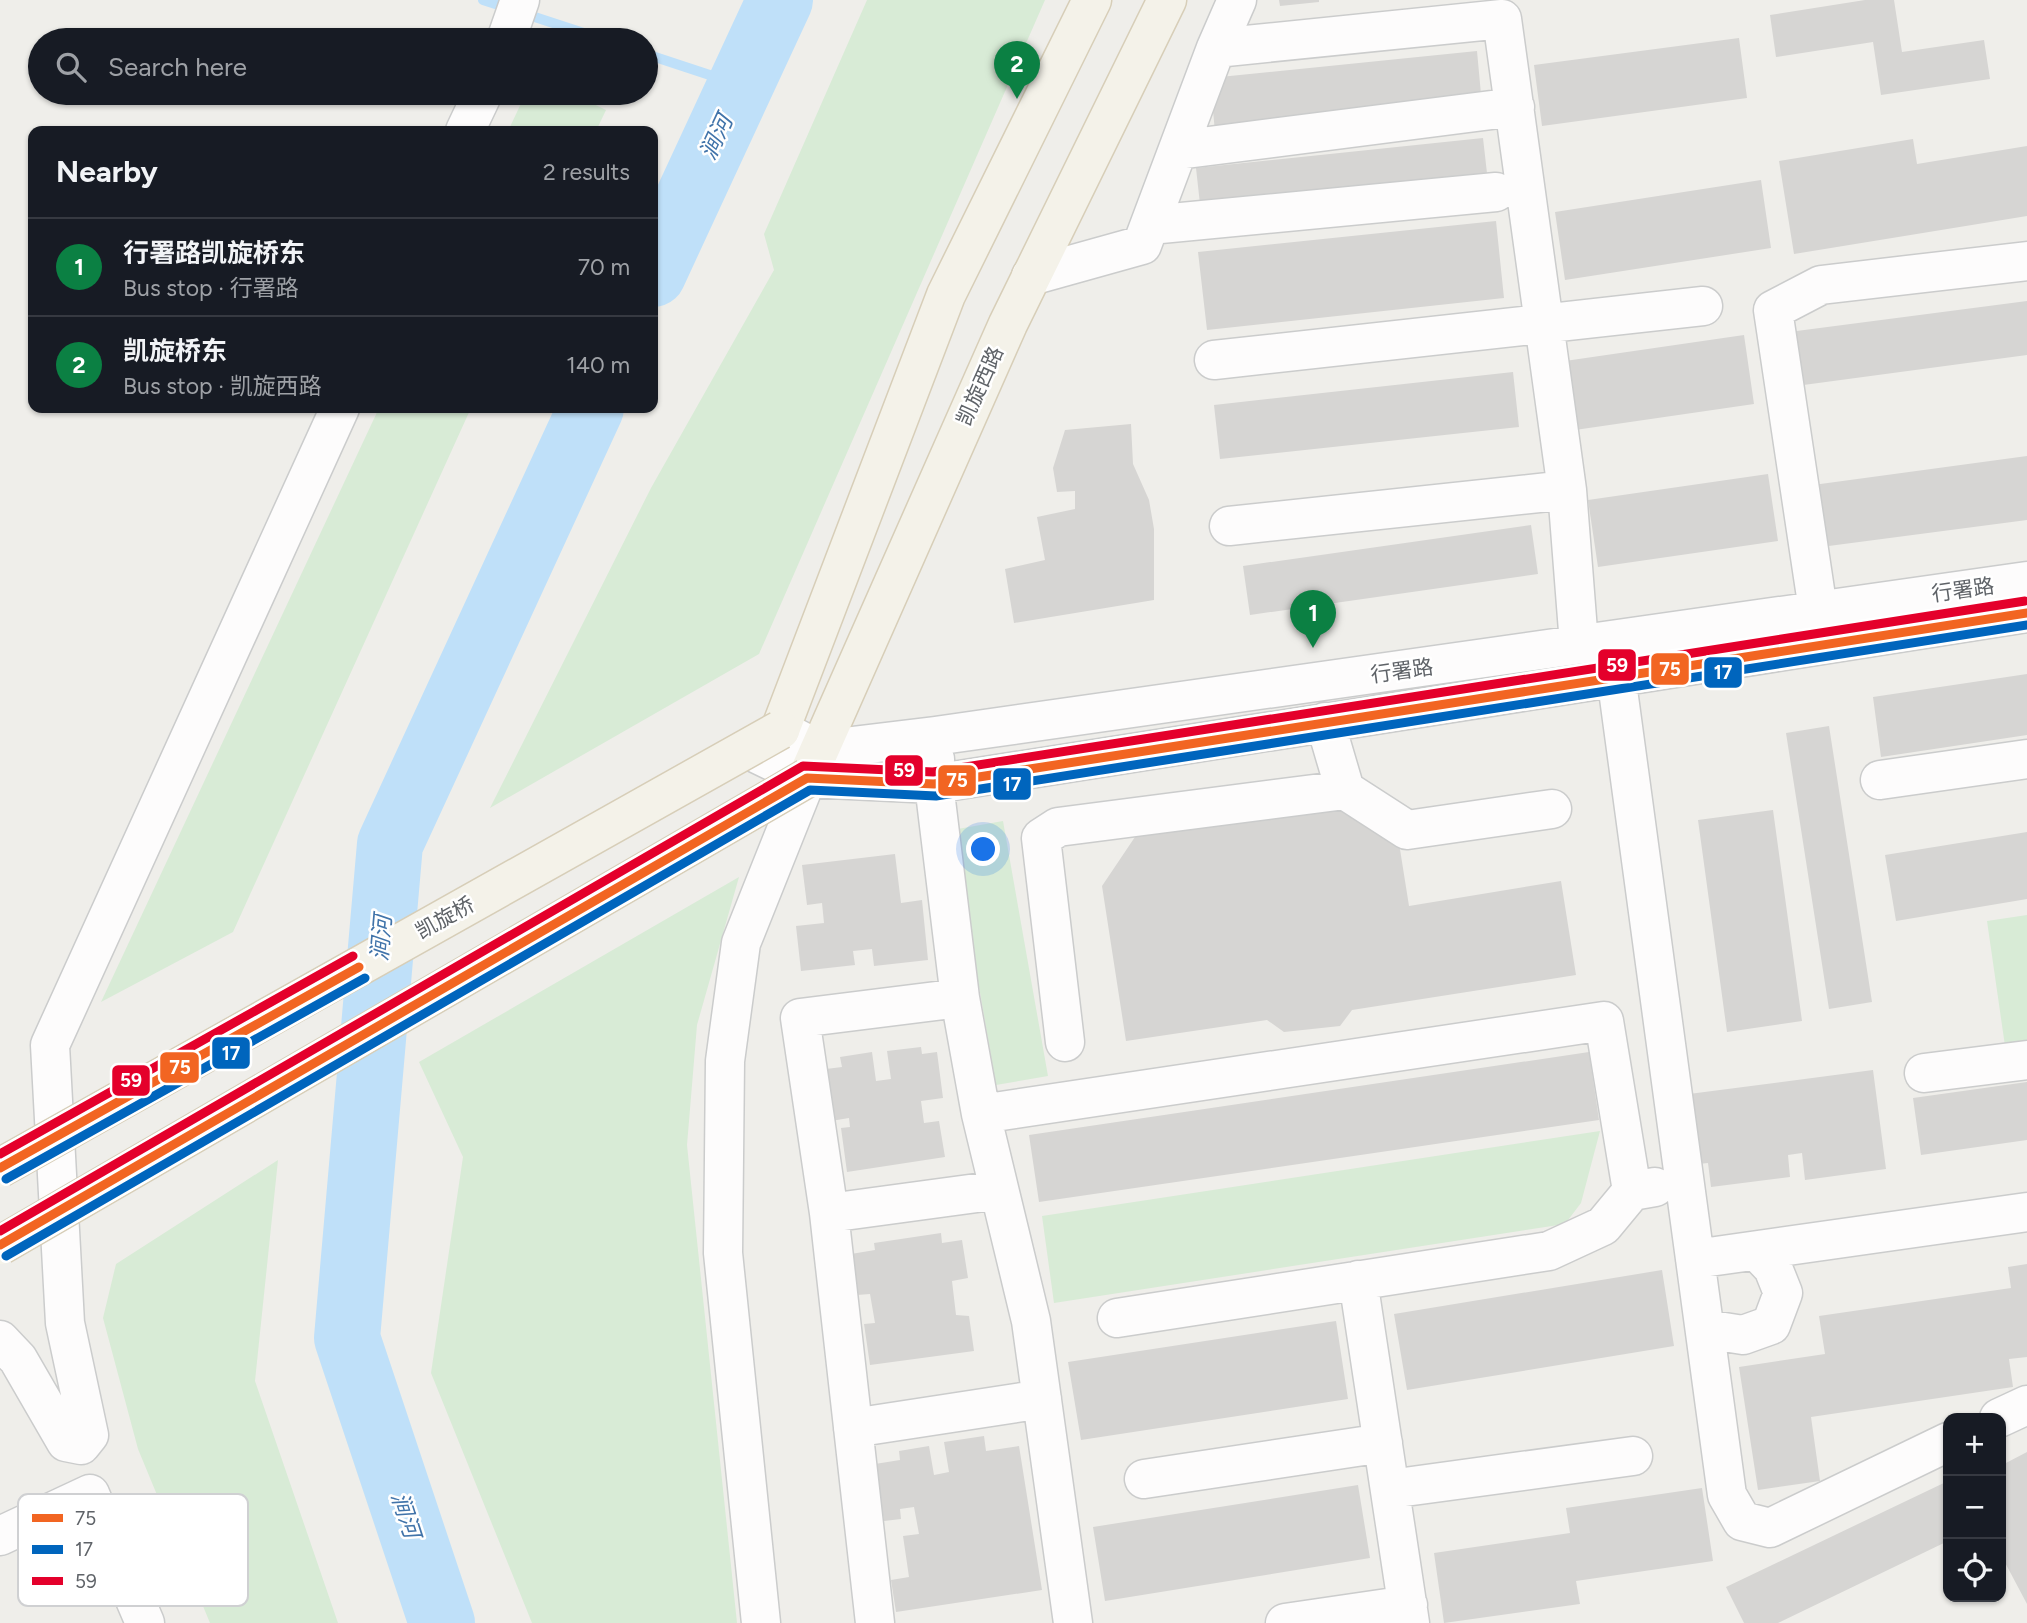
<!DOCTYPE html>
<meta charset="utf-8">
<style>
body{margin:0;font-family:Figtree,"Noto Sans SC",sans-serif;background:#20242c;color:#f1f3f6}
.controls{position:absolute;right:21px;bottom:21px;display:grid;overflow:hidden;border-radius:14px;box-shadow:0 2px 5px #0004}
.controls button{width:63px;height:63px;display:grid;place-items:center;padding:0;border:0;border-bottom:2px solid #363941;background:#171b24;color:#f1f3f6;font:35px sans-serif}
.you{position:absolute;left:984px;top:850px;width:24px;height:24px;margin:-18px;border:5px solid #fff;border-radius:50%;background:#1a73e8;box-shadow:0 0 0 10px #1a73e833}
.badge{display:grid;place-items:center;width:46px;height:46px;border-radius:50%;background:#0b8043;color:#fff;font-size:23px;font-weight:700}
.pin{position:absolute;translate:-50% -58px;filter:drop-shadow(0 2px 4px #0008)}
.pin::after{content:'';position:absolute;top:37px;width:24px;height:21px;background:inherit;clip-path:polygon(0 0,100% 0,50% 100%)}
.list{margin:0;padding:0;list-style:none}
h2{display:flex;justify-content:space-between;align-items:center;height:91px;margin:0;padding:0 28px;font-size:30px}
h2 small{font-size:23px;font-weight:400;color:#9ea1a6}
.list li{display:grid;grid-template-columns:46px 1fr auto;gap:21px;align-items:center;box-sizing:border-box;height:98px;padding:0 28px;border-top:2px solid #363941}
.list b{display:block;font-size:26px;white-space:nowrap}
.list p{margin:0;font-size:23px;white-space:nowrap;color:#9ea1a6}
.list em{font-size:23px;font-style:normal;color:#9ea1a6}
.icon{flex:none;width:38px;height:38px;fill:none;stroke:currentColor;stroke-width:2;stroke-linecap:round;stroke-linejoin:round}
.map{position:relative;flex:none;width:2027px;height:1623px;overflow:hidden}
.search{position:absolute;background:#171b24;box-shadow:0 2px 5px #0004;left:28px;top:28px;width:630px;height:77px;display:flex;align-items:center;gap:18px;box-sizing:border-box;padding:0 24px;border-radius:38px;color:#9ea1a6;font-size:26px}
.panel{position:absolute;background:#171b24;box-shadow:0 2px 5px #0004;left:28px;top:126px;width:630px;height:287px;border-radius:14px}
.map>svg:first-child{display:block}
.green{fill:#d8ebd6}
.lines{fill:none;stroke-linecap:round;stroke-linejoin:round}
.stream{stroke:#bfe0f9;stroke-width:10}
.river{stroke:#bfe0f9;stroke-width:66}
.building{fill:#d6d5d3}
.minor-casing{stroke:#cbcccc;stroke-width:41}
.major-casing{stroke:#d7ceb8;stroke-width:41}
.minor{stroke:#fdfcfc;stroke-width:38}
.major{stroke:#f4f2e9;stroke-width:38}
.major-bridge-casing{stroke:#d7ceb8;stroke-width:41;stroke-linecap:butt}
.major-bridge{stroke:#f4f2e9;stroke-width:38}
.bus-1-casing{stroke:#fff;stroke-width:14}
.bus-2-casing{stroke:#fff;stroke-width:14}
.bus-3-casing{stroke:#fff;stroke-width:14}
.bus-1{stroke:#f26522;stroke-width:9}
.bus-2{stroke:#0065bd;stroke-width:9}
.bus-3{stroke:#e4002b;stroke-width:9}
.labels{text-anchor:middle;stroke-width:5;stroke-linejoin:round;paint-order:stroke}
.street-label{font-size:21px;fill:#5f6368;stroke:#fff}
.water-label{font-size:23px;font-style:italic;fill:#4174aa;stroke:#fff}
.key{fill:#fff;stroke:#cfd0d2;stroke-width:2}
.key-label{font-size:19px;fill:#5f6368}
.line-badge{stroke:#fff;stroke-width:2.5}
.badge-label{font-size:19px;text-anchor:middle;font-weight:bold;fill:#fff}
</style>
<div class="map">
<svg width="2027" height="1623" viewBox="0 0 2027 1623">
<rect width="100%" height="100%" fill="#efeeea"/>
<path class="green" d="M867 0H1045L759 654 490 808 651 488 774 270 764 234Z
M526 93H571L606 110 596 131H508Z
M379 408H471L233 932 101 1002Z
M1003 821 1048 1076 996 1085 952 830Z
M739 877 697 1025 687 1145 737 1623H532L431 1373 463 1157 419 1062Z
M2027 915V1043L2005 1046 1987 921Z
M1600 1131 1581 1203 1565 1224 1054 1303 1042 1216Z
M278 1160 255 1381 338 1623H210L138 1449 103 1318 116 1264Z"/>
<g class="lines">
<path class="stream" d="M483 0 605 40
M646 54 740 85"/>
<path class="river" d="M653 274 780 0
M442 1623 347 1338 390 844 591 408"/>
</g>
<path class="building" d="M1279 0H1319V2L1280 6Z
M1865 0H1894L1902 52 1984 40 1990 79 1881 95 1873 42 1776 57 1770 15Z
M1739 38 1747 98 1542 126 1534 65Z
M1477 51 1482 105 1215 132 1210 78Z
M1483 138 1488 182 1201 213 1196 168Z
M1913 139 1917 164 2027 146V216L1794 254 1779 161Z
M1761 180 1771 248 1565 280 1555 212Z
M1496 221 1504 298 1207 330 1198 252Z
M2027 301V355L1796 386 1789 332Z
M1744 335 1754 404 1575 430 1565 361Z
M1513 372 1519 427 1220 459 1214 405Z
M1131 424 1133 464 1149 500 1154 529V600L1014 623 1005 569 1045 560 1037 517 1075 509V491L1057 492 1053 468 1065 430Z
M2027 456V520L1821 547 1813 485Z
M1768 474 1778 541 1598 567 1588 500Z
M1531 525 1538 574 1250 615 1243 566Z
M2027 674V735L1881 757 1873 697Z
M1829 726 1872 1002 1829 1009 1786 733Z
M1352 802 1399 843 1409 906 1561 881 1576 975 1352 1010 1340 1026 1284 1032 1267 1020 1126 1041 1102 886 1139 831Z
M1773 810 1802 1021 1727 1032 1698 820Z
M2027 832V899L1896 921 1885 855Z
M895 854 901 903 922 900 928 960 874 966 872 949 853 951 855 965 801 971 796 926 824 923 822 903 807 905 802 865Z
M921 1047 922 1054 937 1052 943 1098 921 1101 924 1123 939 1121 945 1157 847 1172 841 1128 850 1127 849 1118 825 1122 818 1070 842 1067 840 1057 872 1052 876 1081 891 1079 887 1051Z
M1589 1052 1599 1120 1039 1202 1029 1135Z
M1873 1070 1886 1169 1805 1180 1802 1153 1788 1155 1790 1177 1711 1187 1708 1163 1698 1164 1689 1094Z
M2027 1082V1140L1921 1155 1913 1098Z
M941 1233 942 1243 962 1240 968 1278 952 1281 956 1315 969 1316 974 1351 870 1365 864 1324 875 1323 870 1294 857 1295 851 1254 875 1250 874 1243Z
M2027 1264V1357L2009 1359 2013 1387 1811 1417 1820 1481 1758 1490 1739 1367 1825 1354 1819 1316 2011 1288 2008 1267Z
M1662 1270 1674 1346 1407 1390 1394 1314Z
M1336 1321 1348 1399 1081 1440 1068 1362Z
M984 1436 986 1451 1019 1446 1042 1590 896 1612 891 1580 909 1577 903 1536 919 1534 914 1507 900 1509 901 1519 884 1521 875 1464 900 1460 899 1451 929 1446 934 1475 949 1472 944 1442Z
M2027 1452V1604L2001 1555V1458L2004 1464Z
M1948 1481V1541L1778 1623H1744L1726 1587Z
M1358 1485 1370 1558 1105 1601 1093 1527Z
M1702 1488 1713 1561 1576 1581 1580 1604 1444 1623 1434 1553 1570 1533 1566 1508Z"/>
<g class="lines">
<g class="minor-casing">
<path id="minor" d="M506 40 520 0
M1216 48 1502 19 1567 490 1579 644
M465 131 483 93
M1178 150 1515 107
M1150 225 1496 192
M1031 276 1142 245 1216 48 1237 0
M1214 360 1703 306
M1229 526 1567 490
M1818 610 1773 310 1821 285 2027 261
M1613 653 1727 1495 1742 1521 1770 1528 1948 1442
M1325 722 1345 790
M780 730 819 750 935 736 2027 581
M747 749 807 778 934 784 2027 613
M935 759 934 784 960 998 981 1114 1031 1321 1073 1623
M1880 780 2027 759
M1065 1042 1041 838 1058 827 1345 790 1407 830 1552 809
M1924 1073 2027 1060
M981 1114 1604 1021 1632 1191
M829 1213 999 1190
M1695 1259 2027 1212
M1358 1280 1410 1623
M1117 1318 1549 1251 1603 1226 1632 1191 1655 1187
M1705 1329 1743 1335 1771 1325 1783 1293 1773 1268 1757 1251
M0 1340 18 1359 66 1442 81 1445 89 1435 65 1323 50 1045 340 408
M1999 1418 2027 1405
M853 1428 1042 1399
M1144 1479 1383 1443
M1390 1489 1633 1456
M0 1536 90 1494 145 1623
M761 1623 723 1253 725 1061 741 943 807 778
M875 1623 829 1213 800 1018 960 998
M1285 1623 1408 1605"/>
</g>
<g class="major-casing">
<path id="major" d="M780 730 946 295 1092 0
M807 778 1008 324 1167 0"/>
</g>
<use href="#minor" class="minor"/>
<use href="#major" class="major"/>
<g class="major-bridge-casing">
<path id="major-bridge" d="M0 1168 780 730
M1 1245 807 778"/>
</g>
<use href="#major-bridge" class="major-bridge"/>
<g class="bus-1-casing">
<path id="bus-1" d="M0 1168 359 967
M0 1245 807 778 934 784 2027 613"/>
</g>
<g class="bus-2-casing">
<path id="bus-2" d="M6 1179 365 978
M6 1256 810 790 936 796 2027 625"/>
</g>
<g class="bus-3-casing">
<path id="bus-3" d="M0 1154 353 956
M0 1231 803 766 933 772 2025 601"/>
</g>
<use href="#bus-1" class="bus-1"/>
<use href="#bus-2" class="bus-2"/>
<use href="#bus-3" class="bus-3"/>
</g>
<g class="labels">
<g class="street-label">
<text transform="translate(980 386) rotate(-66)" y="7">凯旋西路</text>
<text transform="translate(1963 590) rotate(-8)" y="7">行署路</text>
<text transform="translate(1402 671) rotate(-8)" y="7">行署路</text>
<text transform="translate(445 918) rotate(-29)" y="7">凯旋桥</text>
</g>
<g class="water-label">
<text transform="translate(716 137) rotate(-65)" y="8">涧河</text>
<text transform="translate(381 938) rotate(-85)" y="8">涧河</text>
<text transform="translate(406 1515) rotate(72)" y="8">涧河</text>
</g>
</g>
<rect x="18" y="1494" width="230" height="112" rx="10" class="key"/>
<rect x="32" y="1514" width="31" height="8" fill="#f26522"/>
<rect x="32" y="1545" width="31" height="9" fill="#0065bd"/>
<rect x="32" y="1577" width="31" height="8" fill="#e4002b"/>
<g class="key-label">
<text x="75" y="1525">75</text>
<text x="75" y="1556">17</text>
<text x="75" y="1588">59</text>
</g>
<g class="line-badge">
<rect x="1597" y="648" width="40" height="34" rx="7" fill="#e4002b"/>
<rect x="1650" y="652" width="40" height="34" rx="7" fill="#f26522"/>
<rect x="1703" y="656" width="40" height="33" rx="7" fill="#0065bd"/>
<rect x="884" y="754" width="40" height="33" rx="7" fill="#e4002b"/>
<rect x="937" y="764" width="40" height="33" rx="7" fill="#f26522"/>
<rect x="992" y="767" width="40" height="34" rx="7" fill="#0065bd"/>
<rect x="211" y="1036" width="40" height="34" rx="7" fill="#0065bd"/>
<rect x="159" y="1051" width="41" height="33" rx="7" fill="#f26522"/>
<rect x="111" y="1064" width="40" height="33" rx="7" fill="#e4002b"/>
</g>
<g class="badge-label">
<text x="1617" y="672">59</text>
<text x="1670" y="676">75</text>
<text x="1723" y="679">17</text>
<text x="904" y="777">59</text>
<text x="957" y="787">75</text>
<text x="1012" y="791">17</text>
<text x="231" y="1060">17</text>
<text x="180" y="1074">75</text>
<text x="131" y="1087">59</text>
</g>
</svg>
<div class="controls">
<button>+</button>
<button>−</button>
<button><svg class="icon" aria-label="locate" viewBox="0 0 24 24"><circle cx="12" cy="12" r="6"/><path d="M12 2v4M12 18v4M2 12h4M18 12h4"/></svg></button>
</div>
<div class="you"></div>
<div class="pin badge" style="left:1313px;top:648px">1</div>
<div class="pin badge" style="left:1017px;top:99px">2</div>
<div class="search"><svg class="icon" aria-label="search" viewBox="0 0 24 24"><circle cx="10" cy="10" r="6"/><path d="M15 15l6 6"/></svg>Search here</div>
<section class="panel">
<h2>Nearby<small>2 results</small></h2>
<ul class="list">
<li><span class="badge">1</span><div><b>行署路凯旋桥东</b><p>Bus stop · 行署路</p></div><em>70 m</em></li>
<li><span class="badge">2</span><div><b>凯旋桥东</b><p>Bus stop · 凯旋西路</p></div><em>140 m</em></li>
</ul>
</section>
</div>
